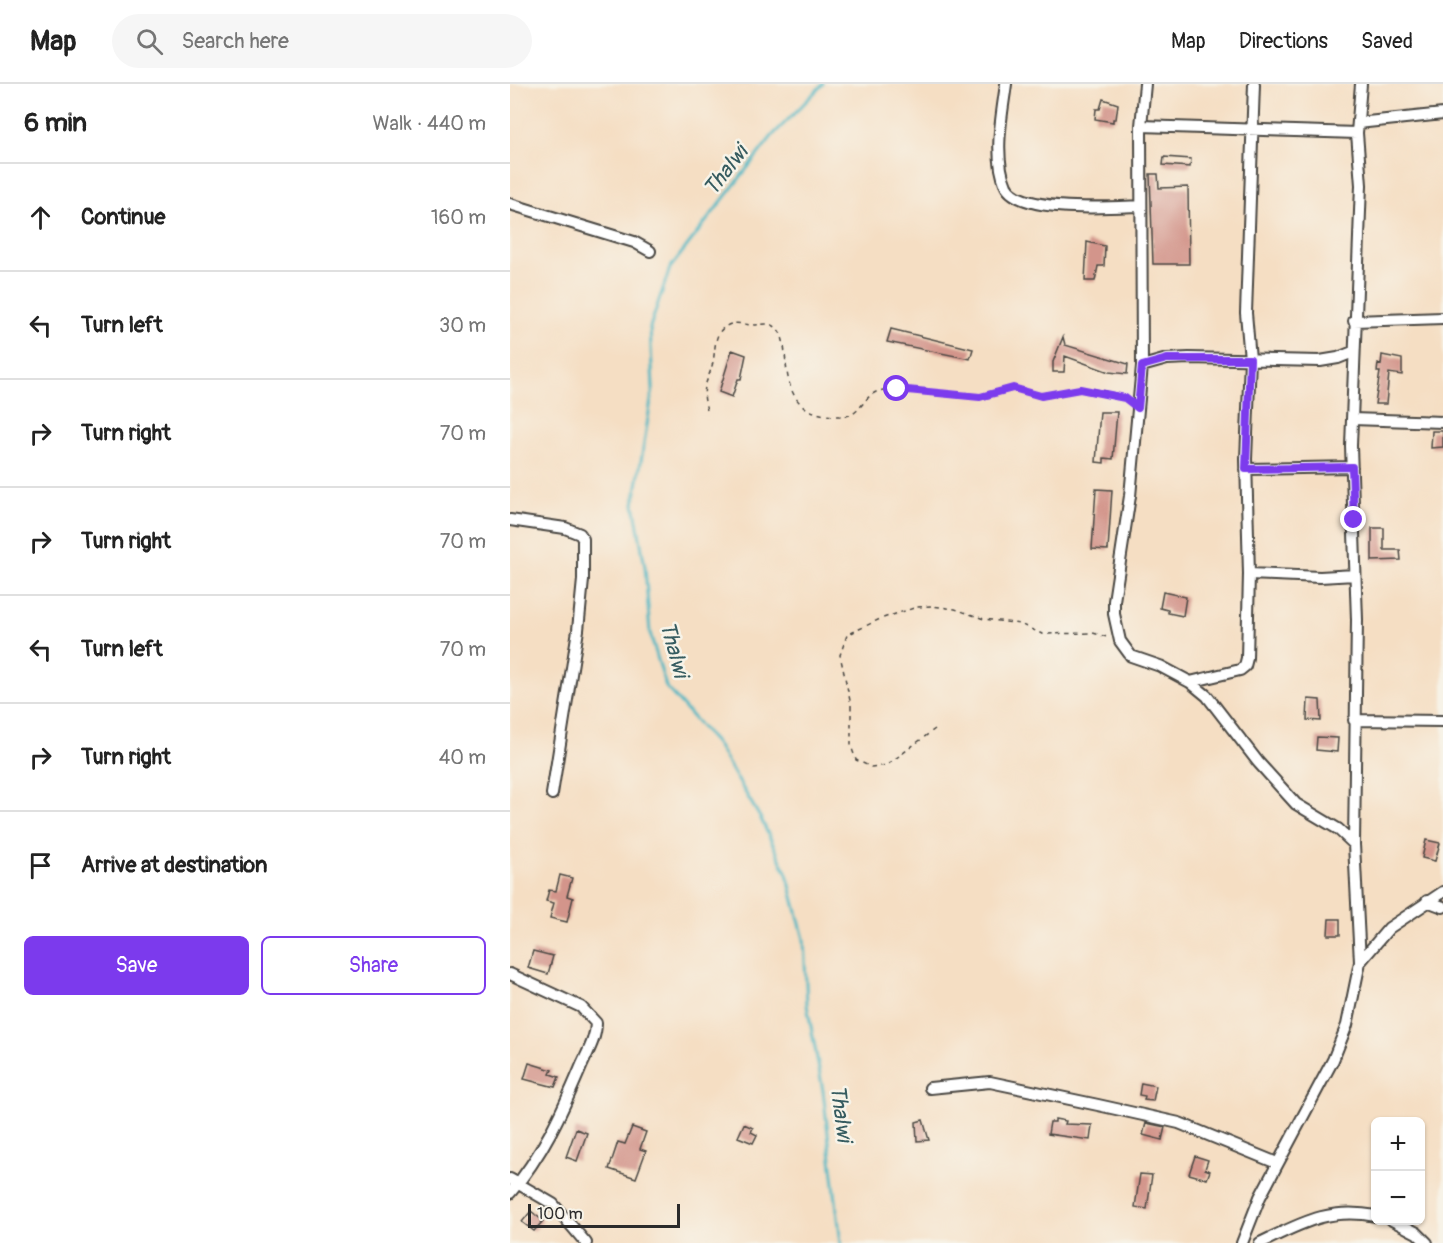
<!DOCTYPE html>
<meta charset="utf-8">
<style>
body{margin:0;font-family:Pangolin,sans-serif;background:#f6f6f6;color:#222}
.controls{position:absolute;right:18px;bottom:18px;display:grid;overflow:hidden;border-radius:9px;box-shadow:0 2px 4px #0004}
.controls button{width:54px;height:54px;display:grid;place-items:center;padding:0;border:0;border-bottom:2px solid #e0e0e0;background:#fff;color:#222;font:30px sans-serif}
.scale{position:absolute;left:18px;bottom:15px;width:152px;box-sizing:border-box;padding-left:6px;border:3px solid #2b2b2b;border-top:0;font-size:16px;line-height:21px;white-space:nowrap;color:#2b2b2b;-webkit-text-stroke:4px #f7f3e8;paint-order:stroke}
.stop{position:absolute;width:18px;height:18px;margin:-14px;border:4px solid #7c3aed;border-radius:50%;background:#fff}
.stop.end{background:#7c3aed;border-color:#fff;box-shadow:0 2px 6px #0008}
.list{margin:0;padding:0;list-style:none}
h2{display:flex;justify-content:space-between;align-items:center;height:78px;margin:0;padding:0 24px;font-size:26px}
h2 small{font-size:20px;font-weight:400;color:#767676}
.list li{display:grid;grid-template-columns:39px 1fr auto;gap:18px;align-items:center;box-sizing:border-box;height:108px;padding:0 24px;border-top:2px solid #e0e0e0}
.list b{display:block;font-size:22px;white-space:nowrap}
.list em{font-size:20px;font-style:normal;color:#767676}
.actions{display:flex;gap:12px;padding:18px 24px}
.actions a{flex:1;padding:14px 0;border:2px solid #7c3aed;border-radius:9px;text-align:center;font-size:21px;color:#7c3aed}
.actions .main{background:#7c3aed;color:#fff}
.icon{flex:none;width:33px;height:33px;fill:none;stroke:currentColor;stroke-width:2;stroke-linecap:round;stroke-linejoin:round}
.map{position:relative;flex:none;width:933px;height:1159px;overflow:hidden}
header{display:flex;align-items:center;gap:36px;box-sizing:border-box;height:84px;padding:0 30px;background:#fff;border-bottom:2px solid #e0e0e0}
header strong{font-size:28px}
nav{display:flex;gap:33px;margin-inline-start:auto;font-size:21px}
.search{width:420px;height:54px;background:#f6f6f6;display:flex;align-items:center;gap:15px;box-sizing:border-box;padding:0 21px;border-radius:33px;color:#767676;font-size:22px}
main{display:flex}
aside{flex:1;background:#fff}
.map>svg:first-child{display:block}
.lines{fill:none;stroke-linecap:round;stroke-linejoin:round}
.stream{stroke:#49b6c3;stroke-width:3}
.building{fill:#d3958b}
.minor-casing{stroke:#494642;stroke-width:14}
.path{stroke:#494642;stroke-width:1.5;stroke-dasharray:4.5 4.5;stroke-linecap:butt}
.minor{stroke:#fff;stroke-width:10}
.route{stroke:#7c3aed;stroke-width:8}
.labels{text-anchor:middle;stroke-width:5;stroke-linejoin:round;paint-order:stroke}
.water-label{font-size:22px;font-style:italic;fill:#365c60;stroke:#f7f3e8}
</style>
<header>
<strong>Map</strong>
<div class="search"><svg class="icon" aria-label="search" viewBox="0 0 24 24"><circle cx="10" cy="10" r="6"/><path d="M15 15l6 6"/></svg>Search here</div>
<nav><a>Map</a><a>Directions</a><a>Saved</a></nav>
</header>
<main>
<aside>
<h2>6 min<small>Walk · 440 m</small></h2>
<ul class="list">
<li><svg class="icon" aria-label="ahead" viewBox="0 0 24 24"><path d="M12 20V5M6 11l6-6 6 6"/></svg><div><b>Continue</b></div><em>160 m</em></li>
<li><svg class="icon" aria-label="left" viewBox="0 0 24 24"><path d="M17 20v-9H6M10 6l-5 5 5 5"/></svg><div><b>Turn left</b></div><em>30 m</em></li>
<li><svg class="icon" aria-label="right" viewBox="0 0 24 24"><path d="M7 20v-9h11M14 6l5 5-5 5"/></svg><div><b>Turn right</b></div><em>70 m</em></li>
<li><svg class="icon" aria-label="right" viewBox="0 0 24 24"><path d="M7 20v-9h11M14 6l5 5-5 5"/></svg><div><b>Turn right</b></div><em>70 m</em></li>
<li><svg class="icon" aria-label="left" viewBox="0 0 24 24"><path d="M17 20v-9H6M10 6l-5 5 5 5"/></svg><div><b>Turn left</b></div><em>70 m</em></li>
<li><svg class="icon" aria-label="right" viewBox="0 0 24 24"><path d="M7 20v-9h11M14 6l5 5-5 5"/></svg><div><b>Turn right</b></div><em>40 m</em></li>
<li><svg class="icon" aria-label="arrive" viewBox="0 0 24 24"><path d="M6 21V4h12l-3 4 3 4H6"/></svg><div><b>Arrive at destination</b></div></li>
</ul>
<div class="actions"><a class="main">Save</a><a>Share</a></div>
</aside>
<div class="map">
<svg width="933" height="1159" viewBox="0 0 933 1159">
<rect width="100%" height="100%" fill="#f7f3e8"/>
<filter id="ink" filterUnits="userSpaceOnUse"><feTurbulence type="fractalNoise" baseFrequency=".0167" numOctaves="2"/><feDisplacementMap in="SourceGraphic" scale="12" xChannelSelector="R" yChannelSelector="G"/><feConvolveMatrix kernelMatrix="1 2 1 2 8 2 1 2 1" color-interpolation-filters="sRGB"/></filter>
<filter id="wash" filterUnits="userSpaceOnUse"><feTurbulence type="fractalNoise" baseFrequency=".008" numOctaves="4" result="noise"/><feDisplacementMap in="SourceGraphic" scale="24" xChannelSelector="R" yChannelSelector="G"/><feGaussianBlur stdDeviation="1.35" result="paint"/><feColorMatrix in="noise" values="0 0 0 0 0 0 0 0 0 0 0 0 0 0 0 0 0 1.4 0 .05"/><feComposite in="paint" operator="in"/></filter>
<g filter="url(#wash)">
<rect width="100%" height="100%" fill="#f5dec3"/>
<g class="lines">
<path class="stream" d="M313 0 263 51 160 184 140 243 143 304 124 420 135 483 140 549 156 603 207 661 251 735 277 790 294 855 297 921 313 1007 331 1159"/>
</g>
<g id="blocks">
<path class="building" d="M593 15 608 20 606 35H603V38L585 35 586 25H590Z
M654 73 681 75 680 83 653 81Z
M640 90H648L649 104 678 103 679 180H643Z
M577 158 595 162 594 182H588L585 197H575Z
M381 245 463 265 460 275 377 258Z
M553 253 555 261 618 280 617 290 599 288 555 272 554 288H543V278Z
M222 266 236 271 231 295H228L222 313 209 308Z
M872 271 892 275V291L879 289 876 320H865L870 288H867L868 280 871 281Z
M590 328H607L603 375 594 374V379L586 378Z
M922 347H933V363L921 364Z
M586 405 602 406 598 466 582 465Z
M862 444H874V466H890L891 476 862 477Z
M653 508 676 513 673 532 658 529V526L650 524Z
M798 615 810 616 811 637 797 636Z
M807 653 828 654 827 668 806 666Z
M916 756 930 759 925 777 912 774Z
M50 791 62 794 57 812 63 814 57 838 40 834 44 819 36 817 39 806 46 807Z
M819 835H830V851H818Z
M23 867 43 872 38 890 18 884Z
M19 979 42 986 40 990 49 993 45 1003 14 995Z
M631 999 646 1002 643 1017 634 1016 635 1012 629 1011Z
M545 1035 556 1037 555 1040 582 1041 580 1056 538 1050 540 1038H545Z
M413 1036 419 1056 407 1057 406 1038Z
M636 1039 655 1043 652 1056 633 1051Z
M234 1040 243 1044 241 1048 247 1051 243 1059 228 1053Z
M122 1043 136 1048 130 1065 136 1067 126 1094 99 1085 108 1058 115 1060Z
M66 1045 77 1049 67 1077 56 1073Z
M685 1072 698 1076 695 1085 700 1087 697 1095 679 1090Z
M630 1090 642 1091 637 1125 625 1123Z
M21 1127 33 1137 24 1147 12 1138Z"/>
</g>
</g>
<g filter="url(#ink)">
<use href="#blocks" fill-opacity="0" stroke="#494642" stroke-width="1.5"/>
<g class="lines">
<g class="minor-casing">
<path id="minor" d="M496 0C492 31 483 72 496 102 509 130 602 123 630 122
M848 39 933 30
M631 42 635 0
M0 120 124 158 140 167
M844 237 933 234
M632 282 657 275 679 274 810 277 828 274 843 268
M842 335 933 338
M736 385 842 383
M0 436 55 444 70 450 73 455V496L68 546 42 710
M739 490 810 493 845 491
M680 598 730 586 735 582 737 574 739 490 736 375 740 275 736 229 744 0
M844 636 933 637
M844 760 828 745 786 720 748 678 697 612 680 598 650 582 621 572 610 557 604 530V517L620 412 632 282 631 42 847 49
M917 817 933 823
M850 878 879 844 933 808
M0 890 71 923 86 939C86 955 77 969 71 983 52 1028 32 1072 0 1109
M420 1004 480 998 588 1021 669 1039 767 1079
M0 1095 43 1120 76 1159
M882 1136 907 1149 917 1159
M732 1159 750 1113 823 976 837 941 850 878 844 760 847 536 841 362 851 101 847 49 851 0
M750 1159C792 1139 818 1123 866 1132"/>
</g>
<path class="path" d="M197 326C190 302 198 299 203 278 206 263 203 246 221 240 229 238 236 241 244 241 250 241 256 239 262 241 291 253 251 335 334 332 351 332 353 311 369 307 400 300 437 311 469 313 481 313 492 305 504 304 514 304 520 311 529 312 539 313 547 309 556 307 574 302 602 307 618 316
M425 645 377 681 361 683 346 676 341 662V621L330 571 337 551 370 535 407 523 422 522 445 525 474 535 510 540 532 550 583 549 597 553"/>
<use href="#minor" class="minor"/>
</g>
</g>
<g class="lines" filter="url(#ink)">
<path class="route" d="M387 305 470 313 503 304 531 312 570 305 615 314 628 324 632 282 657 275H740L736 385 842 383 844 436"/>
</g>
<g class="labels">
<g class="water-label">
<text transform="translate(215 86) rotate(-52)" y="8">Thalwi</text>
<text transform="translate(165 565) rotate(75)" y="8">Thalwi</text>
<text transform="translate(332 1029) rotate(83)" y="8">Thalwi</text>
</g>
</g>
</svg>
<div class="controls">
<button>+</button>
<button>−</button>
</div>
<div class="scale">100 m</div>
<div class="stop" style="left:387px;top:305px"></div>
<div class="stop end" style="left:844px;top:436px"></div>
</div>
</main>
